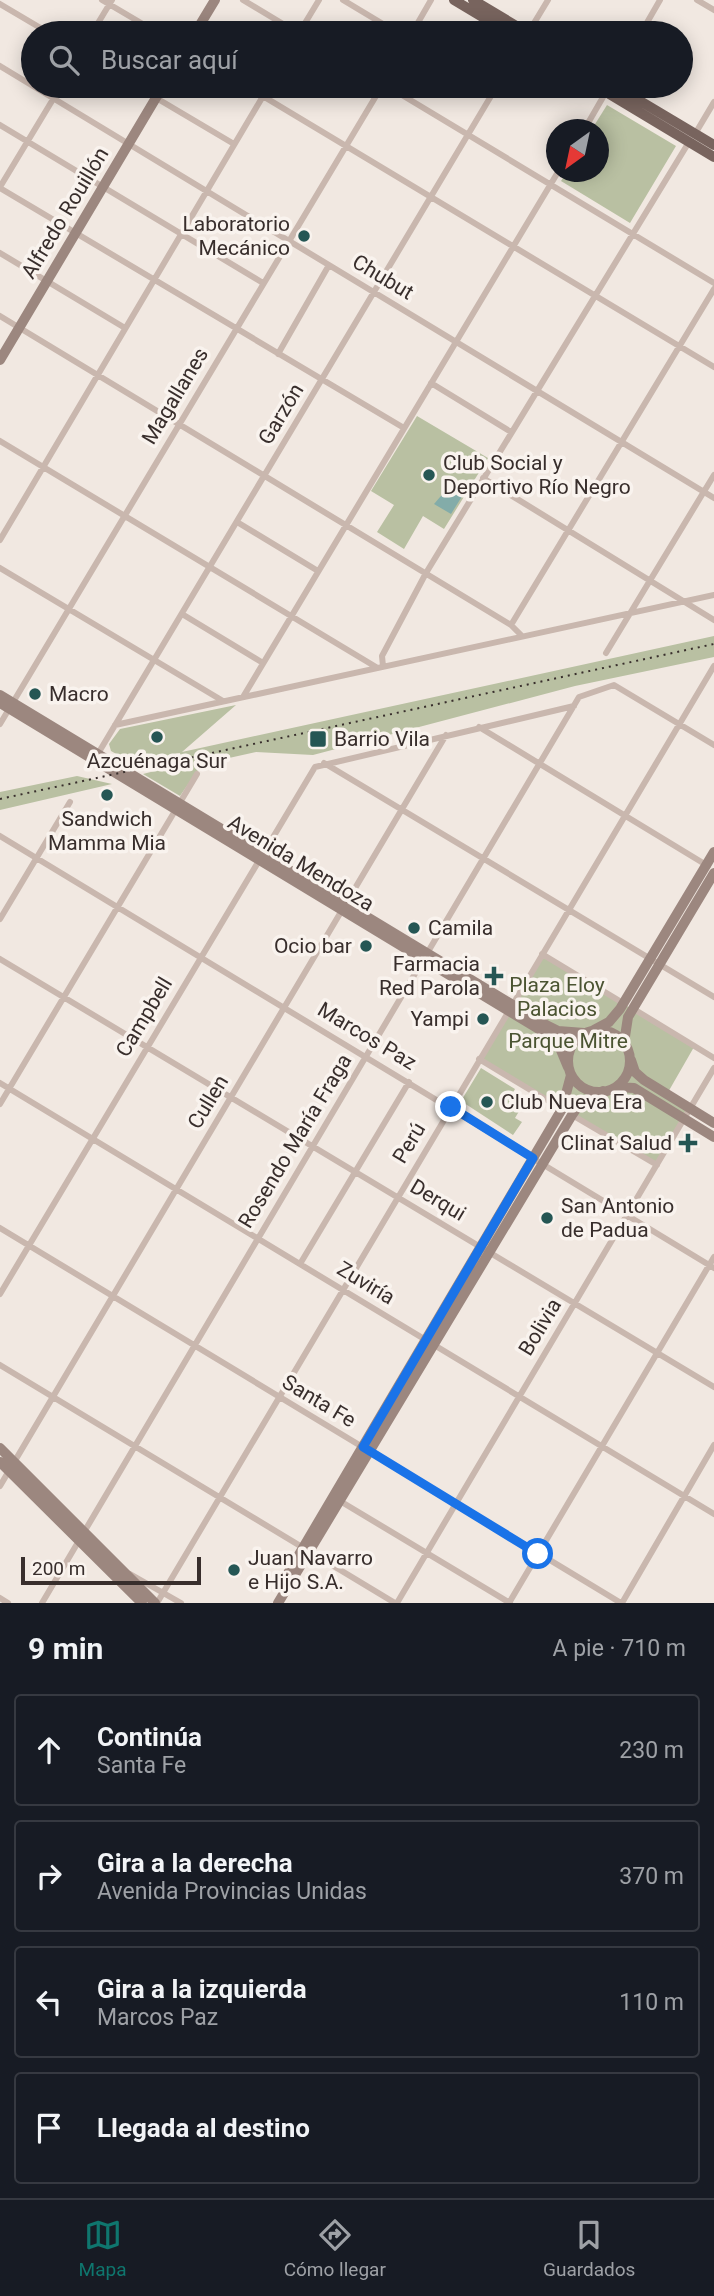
<!DOCTYPE html>
<html lang="es">
<meta charset="utf-8">
<style>
body{margin:0;font-family:Roboto,sans-serif;background:#242831;color:#f1f3f6}
.compass{position:absolute;left:546px;top:119px;width:63px;height:63px;border-radius:50%;background:#171b24;box-shadow:0 4px 18px #0003;rotate:213deg}
.scale{position:absolute;left:21px;bottom:18px;width:180px;box-sizing:border-box;padding-left:7px;border:4px solid #382e2c;border-top:0;font-size:19px;line-height:24px;white-space:nowrap;color:#382e2c;-webkit-text-stroke:5px #f9f3ee;paint-order:stroke}
.stop{position:absolute;width:21px;height:21px;margin:-16px;border:5px solid #1a73e8;border-radius:50%;background:#fff}
.stop.end{background:#1a73e8;border-color:#fff;box-shadow:0 2px 7px #0008}
.list{margin:0;padding:0;list-style:none}
h2{display:flex;justify-content:space-between;align-items:center;height:91px;margin:0;padding:0 28px;font-size:30px}
h2 small{font-size:23px;font-weight:400;color:#9ea1a6}
.list li{display:grid;grid-template-columns:46px 1fr auto;gap:21px;align-items:center;box-sizing:border-box;height:112px;margin:0 14px 14px;padding:0 14px;border:2px solid #363941;border-radius:7px}
.list b{display:block;font-size:26px;white-space:nowrap}
.list p{margin:0;font-size:23px;white-space:nowrap;color:#9ea1a6}
.list em{font-size:23px;font-style:normal;color:#9ea1a6}
.icon{flex:none;width:38px;height:38px;fill:none;stroke:currentColor;stroke-width:2;stroke-linecap:round;stroke-linejoin:round}
.map{position:relative;flex:none;width:714px;height:1603px;overflow:hidden}
.search{position:absolute;background:#171b24;box-shadow:0 4px 18px #0003;left:21px;right:21px;top:21px;height:77px;display:flex;align-items:center;gap:18px;box-sizing:border-box;padding:0 24px;border-radius:38px;color:#9ea1a6;font-size:26px}
.sheet{height:595px;background:#171b24}
nav{display:flex;justify-content:space-around;align-items:center;box-sizing:border-box;height:98px;border-top:2px solid #363941;background:#171b24;font-size:19px;color:#9ea1a6}
nav a{display:grid;justify-items:center;gap:4px}
nav .on{color:#0f766e}
.map>svg:first-child{display:block}
.green{fill:#b9c0a2}
.water{fill:#83aca9}
.lines{fill:none;stroke-linecap:round;stroke-linejoin:round}
.street{stroke:#c9b7ae;stroke-width:6}
.secondary{stroke:#9c877f;stroke-width:10}
.primary{stroke:#78645e;stroke-width:10}
.rail{stroke:#382e2c;stroke-width:2;stroke-dasharray:2 5;stroke-linecap:butt}
.route{stroke:#1a73e8;stroke-width:9}
.poi-dot{fill:#255654;stroke:#f9f3ee;stroke-width:2.5}
.labels{text-anchor:middle;stroke-width:7;stroke-linejoin:round;paint-order:stroke}
.street-label{font-size:21px;fill:#382e2c;stroke:#f9f3ee}
.poi-label{font-size:21px;fill:#382e2c;stroke:#f9f3ee;text-anchor:start}
.park-label{font-size:21px;fill:#4b5432;stroke:#f9f3ee}
</style>
<div class="map">
<svg width="714" height="1603" viewBox="0 0 714 1603">
<rect width="100%" height="100%" fill="#f1e8e1"/>
<path class="green" d="M607 105 676 146 630 223 561 181 567 172H598V130L592 129Z
M417 416 488 458 444 529 423 516 404 549 377 532 394 505 371 491Z
M714 636V657L575 686 313 755 256 752 202 764 180 796 143 774 182 764 180 753 134 764 111 751 109 744 120 729 236 705 182 752Z
M77 776 112 784 0 810V792Z
M542 954 694 1047 667 1094 690 1109 657 1165 479 1059Z
M481 1068 515 1089 509 1100 521 1108 515 1118 522 1122 513 1135 461 1101Z"/>
<path class="water" d="M453 482 466 490 451 514 434 504Z"/>
<g class="lines">
<path class="street" d="M102 0 158 33
M243 0 298 33
M343 0 398 33
M697 0 714 10
M0 4 49 33
M92 33 112 0
M299 33 319 0
M412 33 431 0
M528 33 548 0
M641 33 660 0
M0 66 33 86
M33 86 714 498
M136 86 234 144
M246 86 714 367
M387 86 714 283
M0 125 263 283
M584 130 606 92
M695 134 714 102
M0 187 61 86
M0 188 404 428
M0 253 125 328
M0 316 511 625 521 635
M278 354 329 265
M431 383 511 432
M0 441 376 667
M483 478 714 620
M237 522 318 571
M0 540 269 86
M0 568 223 701
M182 614 263 663
M511 625 714 289
M606 653 714 475
M383 666 382 656 426 573 689 142
M243 697 558 172
M0 724 382 86
M115 725 714 595
M479 727 708 866
M96 757 497 86
M324 763 714 997
M0 836 714 1268
M0 919 70 802
M542 954 623 1003
M0 959 714 1387
M632 1008 714 1058
M479 1059 562 1109
M0 1083 714 1514
M0 1104 197 774
M572 1115 657 1165
M0 1228 621 1603
M300 1264 409 1082
M0 1294 315 767 574 706
M0 1365 395 1603
M0 1486 446 735
M340 1501 510 1603
M130 1574 181 1603
M0 1598 8 1603
M42 1603 579 697 614 685 714 745
M157 1603 714 666
M397 1603 714 1068
M509 1603 714 1257
M622 1603 714 1445"/>
<path class="secondary" d="M195 33 215 0
M0 360 163 86
M0 695 546 1025 558 1031 584 1033
M0 703 547 1034 558 1043 568 1067
M594 1030 609 1022 620 1009 714 852
M568 1061a31 31 0 1 1 62 0a31 31 0 1 1-62 0Z
M624 1043 628 1017 714 873
M631 1060 635 1072 644 1080 714 1123
M616 1087 634 1088 714 1137
M0 1448 155 1603
M0 1462 142 1603
M287 1575 562 1109 571 1075
M278 1603 572 1115 579 1105 603 1091"/>
<path class="primary" d="M454 0 509 33
M473 0 528 33
M596 86 714 157
M615 86 714 145"/>
<path class="rail" d="M0 799 714 644"/>
</g>
<g class="lines">
<path class="route" d="M451 1107 533 1158 363 1447 538 1554"/>
</g>
<g class="poi-dot">
<circle cx="304" cy="236" r="7"/>
<circle cx="429" cy="475" r="7"/>
<circle cx="35" cy="694" r="7"/>
<circle cx="157" cy="737" r="7"/>
<rect x="309" y="730" width="18" height="18" rx="3.5"/>
<circle cx="107" cy="795" r="7"/>
<circle cx="414" cy="928" r="7"/>
<circle cx="366" cy="946" r="7"/>
<path d="M490.5 965.5h7v7h7v7h-7v7h-7v-7h-7v-7h7z"/>
<circle cx="483" cy="1019" r="7"/>
<circle cx="487" cy="1102" r="7"/>
<path d="M684.5 1132.5h7v7h7v7h-7v7h-7v-7h-7v-7h7z"/>
<circle cx="547" cy="1218" r="7"/>
<circle cx="234" cy="1570" r="7"/>
</g>
<g class="labels">
<g class="street-label">
<text transform="translate(65 213) rotate(-59)" y="7">Alfredo Rouillón</text>
<text transform="translate(383 277) rotate(31)" y="7">Chubut</text>
<text transform="translate(175 396) rotate(-59)" y="7">Magallanes</text>
<text transform="translate(281 414) rotate(-59)" y="7">Garzón</text>
<text transform="translate(301 863) rotate(31)" y="7">Avenida Mendoza</text>
<text transform="translate(144 1017) rotate(-59)" y="7">Campbell</text>
<text transform="translate(367 1036) rotate(31)" y="7">Marcos Paz</text>
<text transform="translate(208 1102) rotate(-59)" y="7">Cullen</text>
<text transform="translate(295 1141) rotate(-59)" y="7">Rosendo María Fraga</text>
<text transform="translate(409 1143) rotate(-59)" y="7">Perú</text>
<text transform="translate(438 1200) rotate(31)" y="7">Derqui</text>
<text transform="translate(366 1283) rotate(31)" y="7">Zuviría</text>
<text transform="translate(540 1327) rotate(-59)" y="7">Bolivia</text>
<text transform="translate(319 1401) rotate(31)" y="7">Santa Fe</text>
</g>
<g class="poi-label">
<text x="290" y="231" text-anchor="end">Laboratorio<tspan x="290" dy="24">Mecánico</tspan></text>
<text x="443" y="470">Club Social y<tspan x="443" dy="24">Deportivo Río Negro</tspan></text>
<text x="49" y="701">Macro</text>
<text x="334" y="746">Barrio Vila</text>
<text x="157" y="768" text-anchor="middle">Azcuénaga Sur</text>
<text x="107" y="826" text-anchor="middle">Sandwich<tspan x="107" dy="24">Mamma Mia</tspan></text>
<text x="428" y="935">Camila</text>
<text x="352" y="953" text-anchor="end">Ocio bar</text>
<text x="480" y="971" text-anchor="end">Farmacia<tspan x="480" dy="24">Red Parola</tspan></text>
<text x="469" y="1026" text-anchor="end">Yampi</text>
<text x="501" y="1109">Club Nueva Era</text>
<text x="672" y="1150" text-anchor="end">Clinat Salud</text>
<text x="561" y="1213">San Antonio<tspan x="561" dy="24">de Padua</tspan></text>
<text x="248" y="1565">Juan Navarro<tspan x="248" dy="24">e Hijo S.A.</tspan></text>
</g>
<g class="park-label">
<text x="557" y="992">Plaza Eloy<tspan x="557" dy="24">Palacios</tspan></text>
<text x="568" y="1048">Parque Mitre</text>
</g>
</g>
</svg>
<svg class="compass" viewBox="-18 -18 36 36"><path d="M0-13l5 13h-10z" fill="#e53935"/><path d="M0 13l5-13h-10z" fill="#9ea1a6"/></svg>
<div class="scale">200 m</div>
<div class="stop" style="left:538px;top:1554px"></div>
<div class="stop end" style="left:451px;top:1107px"></div>
<div class="search"><svg class="icon" aria-label="search" viewBox="0 0 24 24"><circle cx="10" cy="10" r="6"/><path d="M15 15l6 6"/></svg>Buscar aquí</div>
</div>
<section class="sheet">
<h2>9 min<small>A pie · 710 m</small></h2>
<ul class="list">
<li><svg class="icon" aria-label="ahead" viewBox="0 0 24 24"><path d="M12 20V5M6 11l6-6 6 6"/></svg><div><b>Continúa</b><p>Santa Fe</p></div><em>230 m</em></li>
<li><svg class="icon" aria-label="right" viewBox="0 0 24 24"><path d="M7 20v-9h11M14 6l5 5-5 5"/></svg><div><b>Gira a la derecha</b><p>Avenida Provincias Unidas</p></div><em>370 m</em></li>
<li><svg class="icon" aria-label="left" viewBox="0 0 24 24"><path d="M17 20v-9H6M10 6l-5 5 5 5"/></svg><div><b>Gira a la izquierda</b><p>Marcos Paz</p></div><em>110 m</em></li>
<li><svg class="icon" aria-label="arrive" viewBox="0 0 24 24"><path d="M6 21V4h12l-3 4 3 4H6"/></svg><div><b>Llegada al destino</b></div></li>
</ul>
</section>
<nav>
<a class="on"><svg class="icon" aria-label="map" viewBox="0 0 24 24"><path d="M3 6l6-2 6 2 6-2v14l-6 2-6-2-6 2zM9 4v14M15 6v14"/></svg>Mapa</a>
<a><svg class="icon" aria-label="directions" viewBox="0 0 24 24"><path d="M12 3l9 9-9 9-9-9zM9 14v-3h6M13 9l2 2-2 2"/></svg>Cómo llegar</a>
<a><svg class="icon" aria-label="saved" viewBox="0 0 24 24"><path d="M7 4h10v16l-5-4-5 4z"/></svg>Guardados</a>
</nav>
